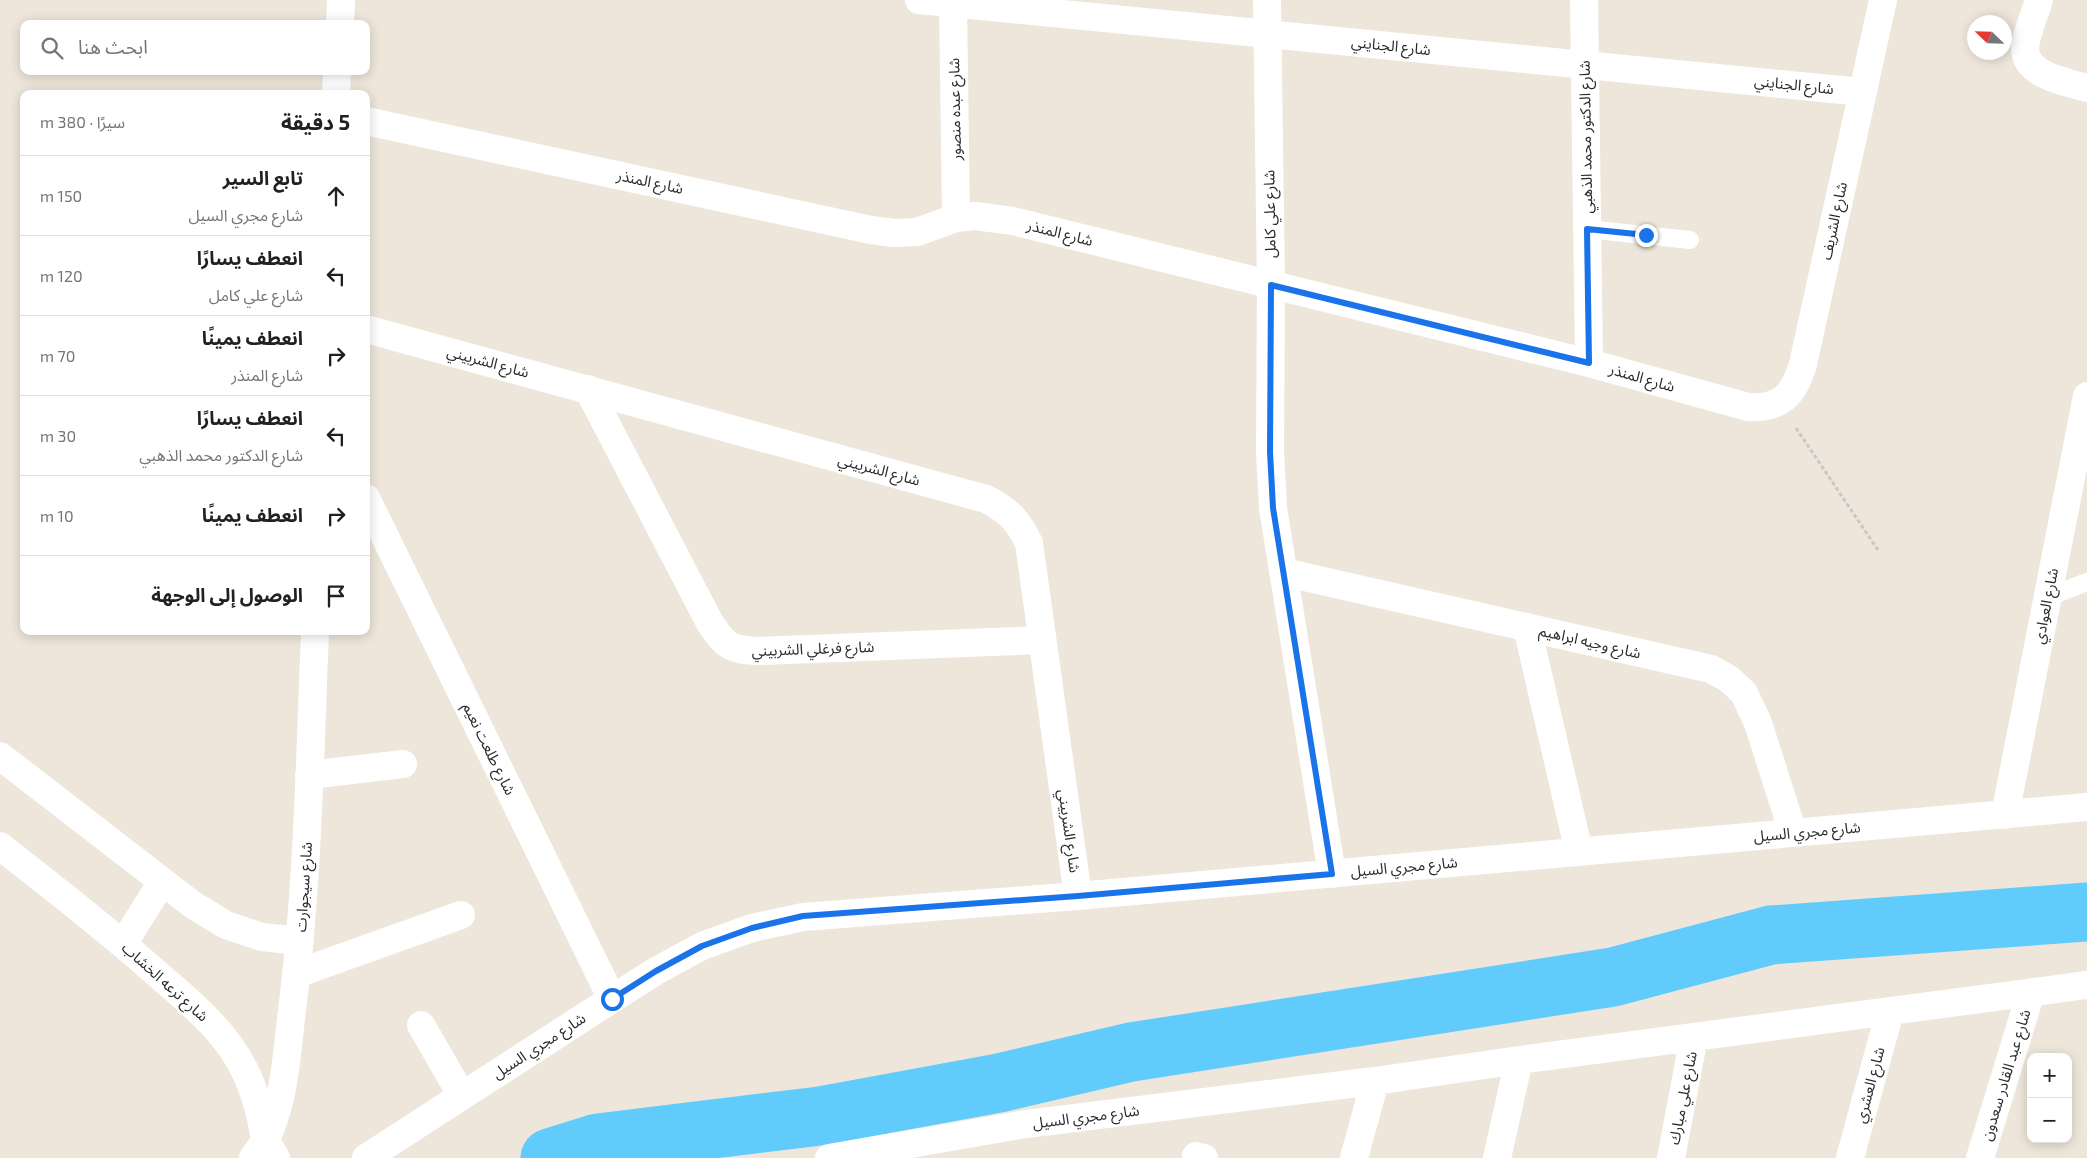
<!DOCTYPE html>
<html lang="ar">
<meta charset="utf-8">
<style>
body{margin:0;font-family:"Exo 2","Noto Sans Arabic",sans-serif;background:#f2f2f2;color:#202124;direction:rtl}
.controls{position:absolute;right:15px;bottom:15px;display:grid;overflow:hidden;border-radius:10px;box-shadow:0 2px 12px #0003}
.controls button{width:45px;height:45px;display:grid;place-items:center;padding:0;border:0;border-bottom:1px solid #e0e0e0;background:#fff;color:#202124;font:25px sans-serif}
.compass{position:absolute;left:1967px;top:15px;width:45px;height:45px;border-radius:50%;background:#fff;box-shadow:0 2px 12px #0003;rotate:293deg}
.stop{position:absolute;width:15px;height:15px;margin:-11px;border:4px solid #1a73e8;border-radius:50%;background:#fff}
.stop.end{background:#1a73e8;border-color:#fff;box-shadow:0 1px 5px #0008}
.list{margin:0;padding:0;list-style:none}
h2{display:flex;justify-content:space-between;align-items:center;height:65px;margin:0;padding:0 20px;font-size:21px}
h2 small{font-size:16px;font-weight:400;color:#757577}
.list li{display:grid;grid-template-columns:32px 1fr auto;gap:15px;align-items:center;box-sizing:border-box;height:80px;padding:0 20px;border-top:1px solid #e0e0e0}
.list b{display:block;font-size:19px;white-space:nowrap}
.list p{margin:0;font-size:16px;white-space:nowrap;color:#757577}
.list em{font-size:16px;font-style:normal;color:#757577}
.icon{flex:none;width:28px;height:28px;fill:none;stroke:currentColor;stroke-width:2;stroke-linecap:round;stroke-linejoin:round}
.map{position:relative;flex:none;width:2087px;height:1158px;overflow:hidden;direction:ltr}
.search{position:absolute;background:#fff;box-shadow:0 2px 12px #0003;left:20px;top:20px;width:350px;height:55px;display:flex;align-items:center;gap:12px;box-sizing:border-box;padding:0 18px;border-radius:10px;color:#757577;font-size:19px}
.panel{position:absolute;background:#fff;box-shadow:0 2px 12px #0003;left:20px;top:90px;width:350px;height:545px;border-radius:10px;direction:rtl}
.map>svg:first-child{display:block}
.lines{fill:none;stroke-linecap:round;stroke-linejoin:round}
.river{stroke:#61ccfc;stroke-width:59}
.path{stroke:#c8c8c8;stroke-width:3;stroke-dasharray:4 2.5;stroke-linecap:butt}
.service{stroke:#fff;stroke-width:18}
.minor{stroke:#fff;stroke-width:28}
.tertiary{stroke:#fff;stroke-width:28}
.route{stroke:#1a73e8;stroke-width:6}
.labels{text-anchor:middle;stroke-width:5;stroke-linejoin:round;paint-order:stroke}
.street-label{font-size:15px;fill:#2a2a2a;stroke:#fff}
</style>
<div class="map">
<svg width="2087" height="1158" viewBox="0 0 2087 1158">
<rect width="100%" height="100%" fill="#eee6da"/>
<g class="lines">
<path class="river" d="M550 1158 598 1143 820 1116 999 1083 1131 1052 1613 977 1771 935 2087 912"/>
<path class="path" d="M1796 428 1878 550"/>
<path class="service" d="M1587 229 1690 240
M2048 597 2087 582"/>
<path class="minor" d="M919 0 1862 92
M953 0 956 218
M1267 0 1271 285 1270 452 1273 508 1332 874
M1584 0 1589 363
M2039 0C2035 13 2029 27 2026 41 2018 75 2064 81 2087 88
M366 121 871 230 894 233 917 232 956 218 975 216 1013 221 1589 363 1748 407C1781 409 1794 395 1803 364L1883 0
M366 329 986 499C1009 511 1017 519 1029 543L1078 896
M588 389 710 623C726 647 731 650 759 651L1041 640
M366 498 612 999
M1283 572 1711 669 1729 679 1744 693 1758 723 1793 833
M1527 627 1579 852
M309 775 403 764
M2005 815 2087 396
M296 974 461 915
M421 1025 462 1096
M265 1139 276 1158
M1196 1156 1204 1158
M366 1158 612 999 656 971 702 946 752 928 803 917 1078 896 2087 807
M829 1158 1026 1124 1375 1081 1519 1060 2087 985
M1354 1158 1375 1081
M1497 1158 1519 1060
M1671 1158 1694 1037
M1850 1158 1890 1011
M1980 1158 2031 992"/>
<path class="tertiary" d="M340 24 341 0
M336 94 337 71
M0 756 193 905 226 925 262 937 300 941
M0 846C55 889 110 932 162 978 193 1005 226 1032 245 1071 256 1093 261 1116 265 1139
M123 944 162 882
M253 1158C257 1152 262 1146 266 1139 286 1098 287 1047 293 1002 308 879 310 755 315 631"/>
</g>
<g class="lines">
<path class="route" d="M612 999 656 971 702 946 752 928 803 916 1078 896 1332 874 1273 508 1270 452 1271 285 1589 363 1587 229 1646 235"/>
</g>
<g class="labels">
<g class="street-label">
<text transform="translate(1391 46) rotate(6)" y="5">شارع الجنايني</text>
<text transform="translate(1794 85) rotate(6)" y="5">شارع الجنايني</text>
<text transform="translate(955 109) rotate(-91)" y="5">شارع عبده منصور</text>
<text transform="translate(1586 137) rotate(-91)" y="5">شارع الدكتور محمد الذهبي</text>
<text transform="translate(650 182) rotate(12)" y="5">شارع المنذر</text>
<text transform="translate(1270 214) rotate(-91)" y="5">شارع علي كامل</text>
<text transform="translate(1834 221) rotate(-78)" y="5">شارع الشريف</text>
<text transform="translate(1060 233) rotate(14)" y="5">شارع المنذر</text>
<text transform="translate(488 362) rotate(15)" y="5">شارع الشربيني</text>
<text transform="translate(1642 378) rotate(16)" y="5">شارع المنذر</text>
<text transform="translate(879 470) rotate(15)" y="5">شارع الشربيني</text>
<text transform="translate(2046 606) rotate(-79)" y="5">شارع العوادي</text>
<text transform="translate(1590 642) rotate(13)" y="5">شارع وجيه ابراهيم</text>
<text transform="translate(813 649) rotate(-2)" y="5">شارع فرغلي الشربيني</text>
<text transform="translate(489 749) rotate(64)" y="5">شارع طلعت نعيم</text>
<text transform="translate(1069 831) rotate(82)" y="5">شارع الشربيني</text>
<text transform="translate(1807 832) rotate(-5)" y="5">شارع مجري السيل</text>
<text transform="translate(1404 867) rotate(-5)" y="5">شارع مجري السيل</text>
<text transform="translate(304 887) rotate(-86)" y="5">شارع سيجوارت</text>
<text transform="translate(165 982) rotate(42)" y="5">شارع ترعه الخشاب</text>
<text transform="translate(539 1046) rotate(-33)" y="5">شارع مجري السيل</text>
<text transform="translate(2006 1075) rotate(-73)" y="5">شارع عبد القادر سعدون</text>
<text transform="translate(1870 1085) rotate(-75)" y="5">شارع العشري</text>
<text transform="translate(1683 1098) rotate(-79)" y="5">شارع علي مبارك</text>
<text transform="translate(1086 1117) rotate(-7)" y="5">شارع مجري السيل</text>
</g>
</g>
</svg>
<div class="controls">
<button>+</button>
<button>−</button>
</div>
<svg class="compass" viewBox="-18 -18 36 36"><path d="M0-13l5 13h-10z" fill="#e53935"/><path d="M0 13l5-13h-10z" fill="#757577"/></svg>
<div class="stop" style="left:612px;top:999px"></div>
<div class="stop end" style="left:1646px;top:235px"></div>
<div class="search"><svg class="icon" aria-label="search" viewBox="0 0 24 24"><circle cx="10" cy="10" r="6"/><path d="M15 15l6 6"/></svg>ابحث هنا</div>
<section class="panel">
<h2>5 دقيقة<small>سيرًا · 380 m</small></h2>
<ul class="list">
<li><svg class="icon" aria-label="ahead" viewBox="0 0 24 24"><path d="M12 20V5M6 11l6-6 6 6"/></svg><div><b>تابع السير</b><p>شارع مجري السيل</p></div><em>150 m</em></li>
<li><svg class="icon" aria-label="left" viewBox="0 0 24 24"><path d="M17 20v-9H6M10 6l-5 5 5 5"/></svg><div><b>انعطف يسارًا</b><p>شارع علي كامل</p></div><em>120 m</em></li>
<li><svg class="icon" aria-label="right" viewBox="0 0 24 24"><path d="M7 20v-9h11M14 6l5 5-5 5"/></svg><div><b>انعطف يمينًا</b><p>شارع المنذر</p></div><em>70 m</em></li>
<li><svg class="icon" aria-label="left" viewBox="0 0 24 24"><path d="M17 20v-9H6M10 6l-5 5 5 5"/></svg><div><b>انعطف يسارًا</b><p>شارع الدكتور محمد الذهبي</p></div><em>30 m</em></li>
<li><svg class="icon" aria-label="right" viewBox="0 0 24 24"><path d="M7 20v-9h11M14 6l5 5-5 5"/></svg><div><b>انعطف يمينًا</b></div><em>10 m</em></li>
<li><svg class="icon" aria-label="arrive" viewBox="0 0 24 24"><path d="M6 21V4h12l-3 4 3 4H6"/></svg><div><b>الوصول إلى الوجهة</b></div></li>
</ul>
</section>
</div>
